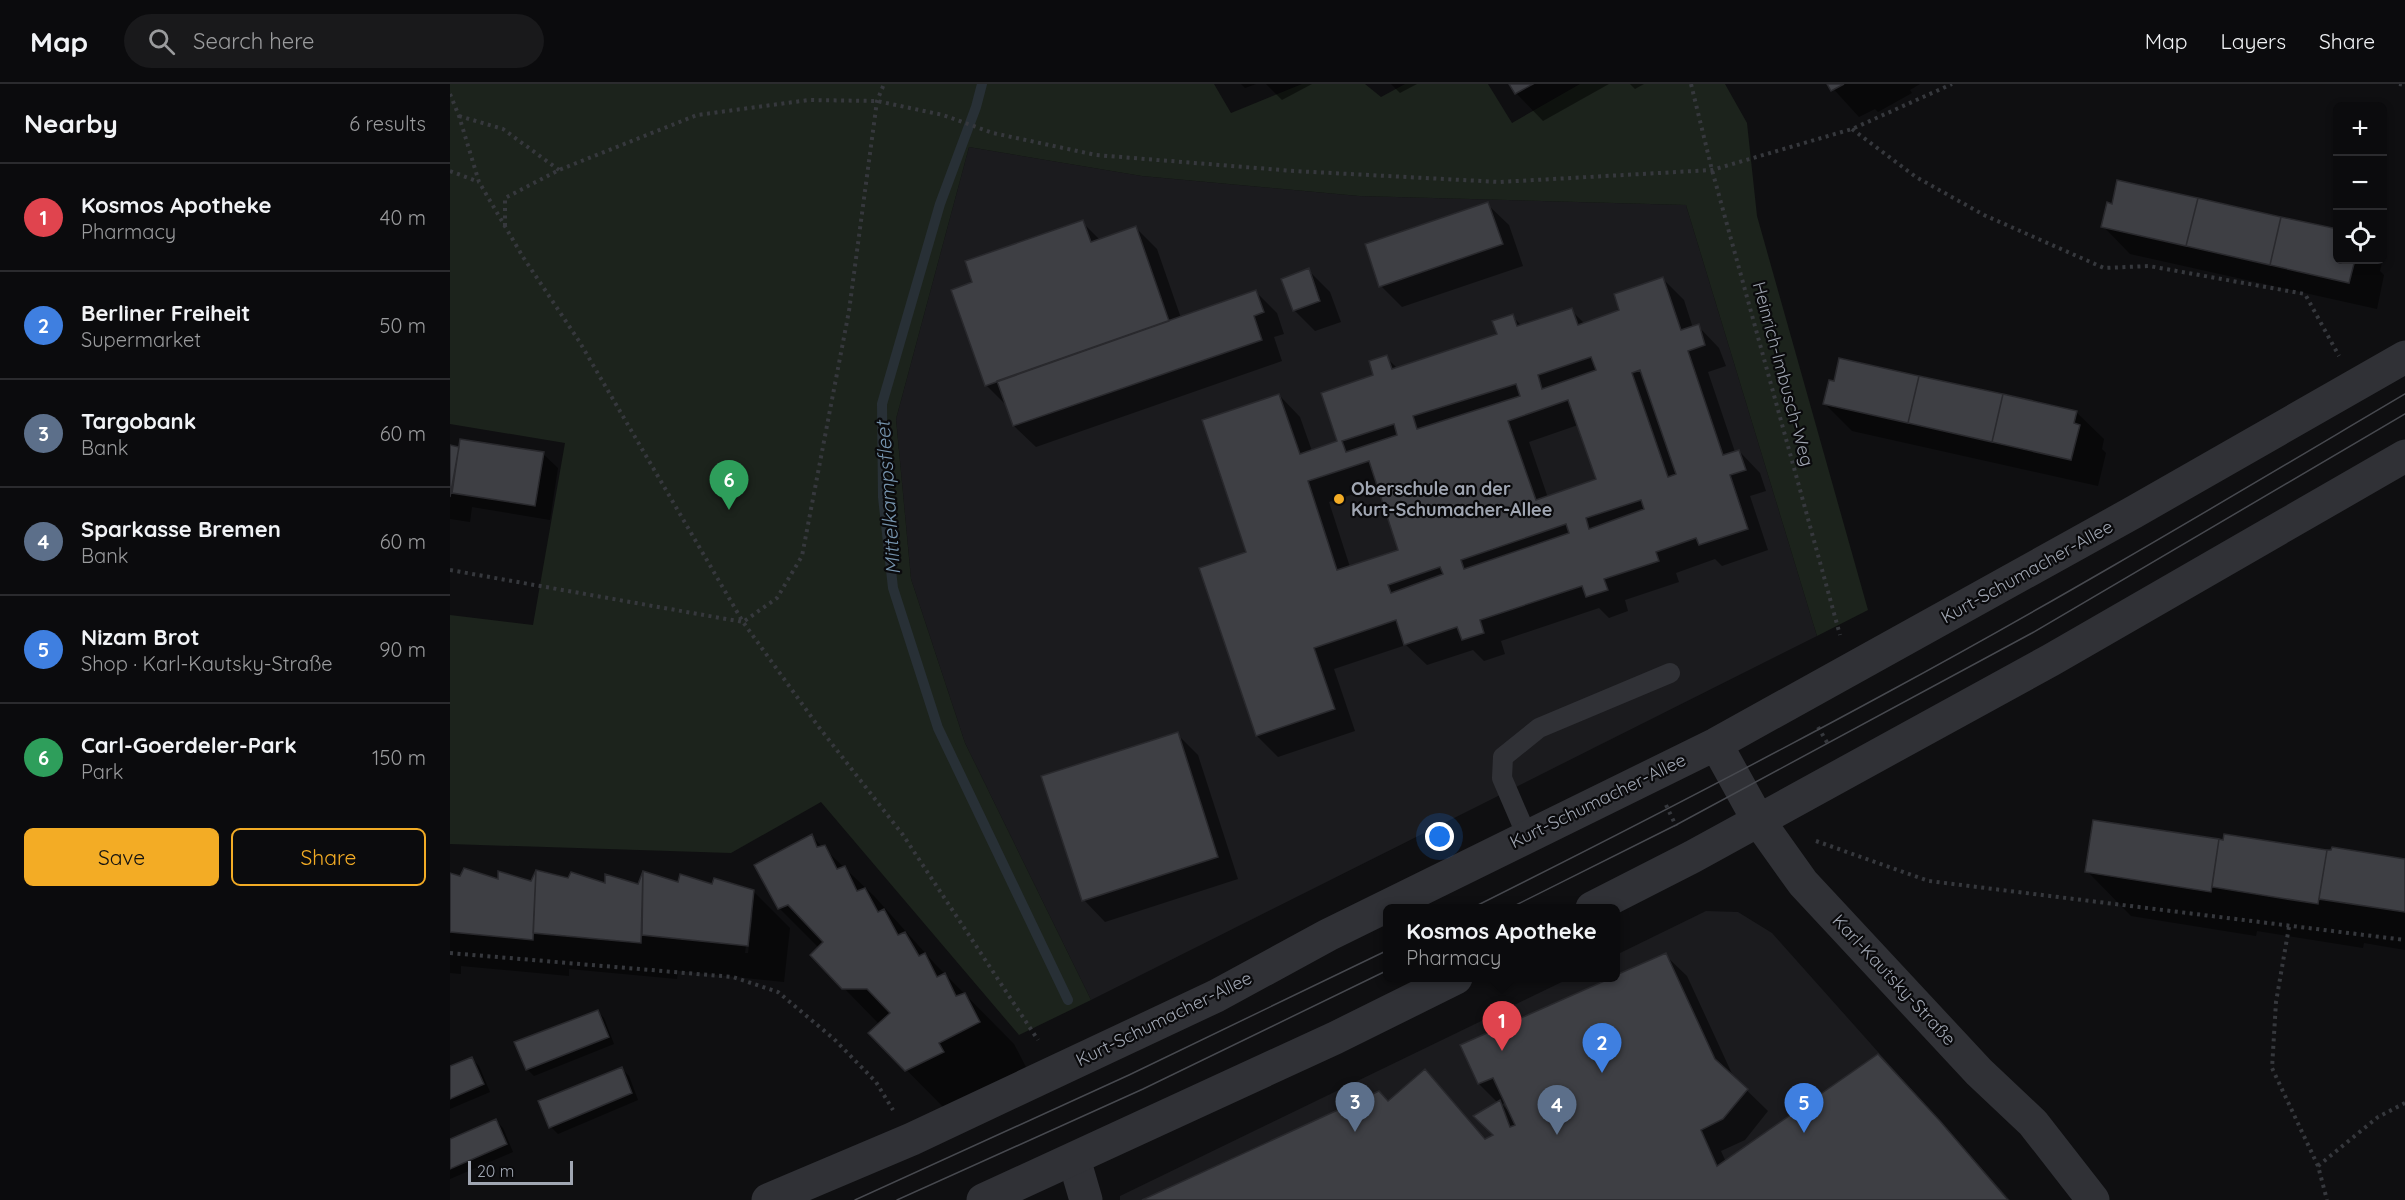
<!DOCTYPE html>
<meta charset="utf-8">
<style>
body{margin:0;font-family:Quicksand,sans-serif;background:#19191b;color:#f1f3f6}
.controls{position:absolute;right:18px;top:18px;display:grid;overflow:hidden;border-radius:9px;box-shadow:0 3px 9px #0003}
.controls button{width:54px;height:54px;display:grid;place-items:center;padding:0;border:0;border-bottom:2px solid #2b2b2e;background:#0b0b0d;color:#f1f3f6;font:30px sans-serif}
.scale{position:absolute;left:18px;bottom:15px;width:105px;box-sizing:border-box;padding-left:6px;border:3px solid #a0a6b2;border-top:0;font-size:16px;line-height:21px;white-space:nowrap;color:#a0a6b2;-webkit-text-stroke:4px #0a0a0c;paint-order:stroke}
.you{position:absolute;left:990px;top:753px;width:21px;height:21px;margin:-15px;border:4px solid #fff;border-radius:50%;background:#1a73e8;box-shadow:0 0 0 9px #1a73e833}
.badge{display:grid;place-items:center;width:39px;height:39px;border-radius:50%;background:#f3ac25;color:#fff;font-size:20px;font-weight:700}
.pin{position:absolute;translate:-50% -50px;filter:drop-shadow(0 2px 3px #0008)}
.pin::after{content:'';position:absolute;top:32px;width:21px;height:18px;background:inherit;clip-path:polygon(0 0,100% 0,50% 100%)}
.popup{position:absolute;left:933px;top:820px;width:237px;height:78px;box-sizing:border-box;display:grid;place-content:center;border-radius:9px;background:#0b0b0d;filter:drop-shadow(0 2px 4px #0005);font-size:20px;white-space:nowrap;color:#9a9b9d}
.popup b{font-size:22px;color:#f1f3f6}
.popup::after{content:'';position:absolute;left:50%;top:100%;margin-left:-12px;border:12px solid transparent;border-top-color:#0b0b0d}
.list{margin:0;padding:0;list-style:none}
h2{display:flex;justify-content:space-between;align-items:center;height:78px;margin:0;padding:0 24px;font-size:26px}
h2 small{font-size:20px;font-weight:400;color:#9a9b9d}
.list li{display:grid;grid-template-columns:39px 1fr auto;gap:18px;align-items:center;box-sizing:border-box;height:108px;padding:0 24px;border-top:2px solid #2b2b2e}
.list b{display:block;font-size:22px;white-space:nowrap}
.list p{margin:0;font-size:20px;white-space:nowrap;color:#9a9b9d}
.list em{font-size:20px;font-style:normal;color:#9a9b9d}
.actions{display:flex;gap:12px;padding:18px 24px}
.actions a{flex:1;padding:14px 0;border:2px solid #f3ac25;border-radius:9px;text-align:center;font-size:21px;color:#f3ac25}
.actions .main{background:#f3ac25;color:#111}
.icon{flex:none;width:33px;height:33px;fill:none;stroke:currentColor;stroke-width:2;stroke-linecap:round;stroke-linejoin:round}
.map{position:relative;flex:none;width:1955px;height:1116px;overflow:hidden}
header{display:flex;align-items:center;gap:36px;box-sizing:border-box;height:84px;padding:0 30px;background:#0b0b0d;border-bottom:2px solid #2b2b2e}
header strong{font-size:28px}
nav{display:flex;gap:33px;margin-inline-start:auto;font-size:21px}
.search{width:420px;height:54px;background:#19191b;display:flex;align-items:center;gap:15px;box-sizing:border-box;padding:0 21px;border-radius:33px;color:#9a9b9d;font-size:22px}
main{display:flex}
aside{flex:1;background:#0b0b0d}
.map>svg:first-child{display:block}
.built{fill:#1b1b1e}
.green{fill:#1c231c}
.shadow{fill:#0007;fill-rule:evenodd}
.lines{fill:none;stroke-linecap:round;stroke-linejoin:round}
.stream{stroke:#283036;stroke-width:10}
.building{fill:#3e3f44;stroke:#29292d;stroke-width:1.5;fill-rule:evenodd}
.path{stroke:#36383d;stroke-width:4;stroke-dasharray:3 4.5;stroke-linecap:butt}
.service{stroke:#303136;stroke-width:20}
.minor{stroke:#303136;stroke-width:33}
.tertiary{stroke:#303136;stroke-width:33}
.tram{stroke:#47494f;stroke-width:1.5}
.poi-dot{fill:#f3ac25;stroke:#0a0a0c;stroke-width:2}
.labels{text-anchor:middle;stroke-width:4.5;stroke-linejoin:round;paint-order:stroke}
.street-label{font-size:18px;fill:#a0a6b2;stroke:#0a0a0c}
.poi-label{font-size:18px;font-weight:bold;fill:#a0a6b2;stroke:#0a0a0c;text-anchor:start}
.water-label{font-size:20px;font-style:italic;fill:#7694ae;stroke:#0a0a0c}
</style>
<header>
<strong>Map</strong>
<div class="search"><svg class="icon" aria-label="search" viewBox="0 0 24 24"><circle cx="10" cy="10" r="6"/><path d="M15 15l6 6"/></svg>Search here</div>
<nav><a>Map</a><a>Layers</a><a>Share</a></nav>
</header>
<main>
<aside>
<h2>Nearby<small>6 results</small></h2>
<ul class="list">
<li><span class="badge" style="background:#e0444e">1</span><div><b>Kosmos Apotheke</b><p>Pharmacy</p></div><em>40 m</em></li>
<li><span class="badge" style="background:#3f7fe0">2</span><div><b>Berliner Freiheit</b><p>Supermarket</p></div><em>50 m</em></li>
<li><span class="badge" style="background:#5c6f8a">3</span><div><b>Targobank</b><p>Bank</p></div><em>60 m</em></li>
<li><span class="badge" style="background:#5c6f8a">4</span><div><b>Sparkasse Bremen</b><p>Bank</p></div><em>60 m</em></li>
<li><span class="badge" style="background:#3f7fe0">5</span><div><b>Nizam Brot</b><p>Shop · Karl-Kautsky-Straße</p></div><em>90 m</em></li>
<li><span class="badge" style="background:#2e9e5b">6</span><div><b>Carl-Goerdeler-Park</b><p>Park</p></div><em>150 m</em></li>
</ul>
<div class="actions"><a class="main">Save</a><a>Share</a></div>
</aside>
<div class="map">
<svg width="1955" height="1116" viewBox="0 0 1955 1116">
<rect width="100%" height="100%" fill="#0f0f11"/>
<path class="built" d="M519 63 692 92 909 112 1236 121 1367 552 641 916 515 659 461 495 446 335Z
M1256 827 1288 828 1322 849 1560 1116H670V1112L1120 894H1166V871Z"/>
<path class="green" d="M0 0H764L781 29 852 0H915L931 13 955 0H1038L1062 39 1130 0H1275L1297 39 1307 132 1418 526 1367 552 1236 121 909 112 692 92 519 63 446 335 461 495 515 659 641 916 569 951 371 718 281 769 0 760V531L83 541 115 359 0 340Z"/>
<path class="shadow" d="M791 0H806L795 4Z
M816 0H862L832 16Z
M941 0H967L950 9Z
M1061 0H1159L1093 37 1066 9Z
M1180 0H1194L1185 5Z
M1379 0H1470L1460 6 1462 9 1428 28 1425 25 1409 33Z
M1037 120 1059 141 1073 182 952 223 931 202Z
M632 138 650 156 686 144 707 165 731 234 806 208 827 229 834 250 824 253 832 277 586 363 564 342 558 323 536 301 524 199Z
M1653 142 1888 176H1929L1932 178 1930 187 1934 191 1927 225 1680 170Z
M858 186 880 208 891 238 865 247 844 226Z
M1213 195 1234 216 1243 244 1248 242 1269 264 1276 282 1258 288 1285 368 1289 367 1310 389 1316 407 1300 412 1318 466 1272 482 1265 475 1226 489 1229 498 1175 516 1178 527 1159 534 1149 524 1051 557 1055 570 1034 577 1023 566 977 581 956 561 884 585 905 647 828 673 807 652 798 469 829 311 850 333 862 367 889 358 936 273 948 285 1048 251 1062 232 1072 242 1121 226 1135 240 1171 227ZM1128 341 1147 396 1098 414 1079 358ZM929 402 950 467 900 483 879 418Z
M1375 320 1626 328 1654 355 1652 365 1656 369 1648 402 1402 347Z
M0 363 93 370 108 384 100 436 22 423 20 438 0 435Z
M727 650 748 671 788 795 655 838 634 816Z
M1644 738 1774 758 1775 752 1955 777V866L1914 859 1913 864 1807 847 1806 852 1681 832 1637 787Z
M361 752 424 812 485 880 564 960 578 987 505 1035 420 949 429 940 393 903 369 864 329 824Z
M194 789 229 800 303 807 340 844 334 898 228 887 227 895 119 885V892L11 882V890L0 889V791L11 794 49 797 82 798 119 796 188 802ZM303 829 298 869H295L299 836Z
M1215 871 1237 892 1284 994 1318 1027 1295 1056 1271 1067 1276 1078 1449 994 1559 1116H695L938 1019 975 987 1037 1056 1045 1052 1048 1019 1029 1000 1012 962ZM1056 1018 1061 1030 1052 1020Z
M147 927 154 934 164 960 84 992 77 985Z
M22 975 29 982 40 1008 0 1025V984Z
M172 985 179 992 188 1016 108 1050 101 1043Z
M46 1037 53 1044 63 1068 0 1095V1057Z"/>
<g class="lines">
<path class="stream" d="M532 0 526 23 490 120 432 320 433 413 443 504 488 644 618 916"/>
</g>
<path class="building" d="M1059 0H1083L1065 10Z
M1377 0H1394L1381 7Z
M1667 96 1748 114 1736 162 1651 143 1657 118 1662 120Z
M1748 114 1831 133 1820 181 1736 162Z
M1038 118 1053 160 929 203 915 160Z
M1831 133 1888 145V176H1905L1899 199 1820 181Z
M633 136 641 158 686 142 719 237 535 302 501 206 522 198 515 177Z
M859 184 870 217 843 227 831 195Z
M1213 193 1231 246 1249 240 1255 261 1238 267 1273 371 1289 366 1296 386 1280 391 1298 445 1249 461 1246 454 1206 468 1209 477 1154 495 1158 506 1136 513 1132 502 1030 536 1034 549 1012 556 1007 543 954 561 946 536 864 564 885 625 806 652 749 484 796 468 752 336 829 310 850 370 887 357 871 309 923 291 919 277 937 271 942 285 1047 250 1042 237 1063 230 1067 242 1122 224 1128 241 1169 226 1164 210ZM1141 273 1146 286 1092 305 1088 291ZM1190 286 1226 390 1218 393 1182 289ZM1066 300 1070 312 967 345 963 332ZM1118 316 1146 395 1086 416 1058 337ZM944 340 947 351 896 368 892 357ZM919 377 948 466 887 486 858 397ZM1191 416 1194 425 1139 445 1136 434ZM1116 440 1119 449 1014 485 1011 476ZM990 483 993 490 941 509 938 501Z
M806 206 814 228 804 232 812 256 563 342 547 297Z
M1389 274 1469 292 1458 339 1373 320 1379 296 1384 297Z
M1469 292 1553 310 1542 358 1458 339Z
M1553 310 1627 327 1624 339 1630 341 1621 376 1542 358Z
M10 355 94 368 85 422 2 409Z
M0 361 9 363 0 413Z
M728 648 768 773 632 817 591 692Z
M1643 736 1769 755 1761 808 1635 788Z
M362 750 367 763 375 761 387 785 395 782 407 807 415 804 428 828 434 825 448 851 455 848 469 872 475 869 487 893 495 889 506 912 515 909 530 938 489 959 494 968 455 987 418 949 440 929 417 905H392L360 871 373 858 338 821 328 825 304 781Z
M1774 750 1877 766 1868 820 1762 803 1769 755 1773 756Z
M1882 763 1955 775V828L1869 815 1877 766H1881Z
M14 784 48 795V787L81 797 86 786 83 856 0 848V789L10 792Z
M86 786 118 794 121 788 155 799V790L188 800 193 787 191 859 83 849Z
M193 787 228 798 230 790 262 800 264 794 304 806 298 862 192 851Z
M1216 869 1265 975 1298 1005 1273 1035 1251 1046 1267 1082 1428 970 1490 1037 1558 1116H692L929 1007 938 1017 975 985 1035 1055 1043 1051 1023 1032 1050 1016 1060 1043 1065 1041 1043 994 1028 1000 1010 961 1161 894H1166V891Z
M148 926 159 953 76 986 64 958Z
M22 973 34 1000 0 1015V982Z
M172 983 182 1009 99 1044 88 1017Z
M46 1035 57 1060 0 1085V1055Z"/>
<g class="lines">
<path class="path" d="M1241 0 1262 86 1390 551
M1949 0 1955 1
M0 10 9 32 29 98 73 173 129 257 293 538 368 642 453 751 588 956
M9 32 53 45 109 86
M1402 45 1466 93 1534 131 1654 184 1699 182 1855 210 1889 272
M0 87 29 98
M55 142V114L109 86 247 31 359 16 427 17 493 31 543 49 646 71 844 87 1050 98 1262 86 1402 45 1502 0
M0 486 293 538 327 514 352 472 399 227 427 17 434 0
M1368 643 1378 660
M1216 721 1226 742
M1366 757 1479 797 1955 856
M1839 843 1826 918 1822 984 1868 1082 1877 1116
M0 869 283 893 328 908 384 955 426 998 443 1026
M1868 1082 1928 1033 1955 1019"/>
<path class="service" d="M1077 752 1052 694 1053 673 1089 644 1220 589"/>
<path class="minor" d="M624 1075 636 1116"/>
<path class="tertiary" d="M1266 660 1308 736 1353 799 1529 988 1583 1039 1643 1116
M1142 824 1242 773 1601 576 1955 372
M318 1116 462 1055 766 912 878 851 1266 660 1684 428 1955 273
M533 1116 885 954 1006 894"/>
<path class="tram" d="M1022 824C1162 754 1302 682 1440 607 1614 513 1784 411 1955 310
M1060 824 1226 741 1582 549 1955 330
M405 1116 679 991 938 866
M447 1116 693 1005 938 886"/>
</g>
<circle class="poi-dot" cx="889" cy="415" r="6"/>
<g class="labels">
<g class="street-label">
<text transform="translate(1333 290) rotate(75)" y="6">Heinrich-Imbusch-Weg</text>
<text transform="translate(1577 488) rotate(-29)" y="6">Kurt-Schumacher-Allee</text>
<text transform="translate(1148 717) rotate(-26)" y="6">Kurt-Schumacher-Allee</text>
<text transform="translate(1444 896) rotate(47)" y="6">Karl-Kautsky-Straße</text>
<text transform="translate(714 935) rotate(-26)" y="6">Kurt-Schumacher-Allee</text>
</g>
<g class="poi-label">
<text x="901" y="411">Oberschule an der<tspan x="901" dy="21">Kurt-Schumacher-Allee</tspan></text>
</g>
<g class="water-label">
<text transform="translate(438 414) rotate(-94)" y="7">Mittelkampsfleet</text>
</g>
</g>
</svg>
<div class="controls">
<button>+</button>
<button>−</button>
<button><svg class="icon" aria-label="locate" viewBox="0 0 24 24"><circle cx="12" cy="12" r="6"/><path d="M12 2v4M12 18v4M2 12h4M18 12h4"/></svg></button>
</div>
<div class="scale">20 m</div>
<div class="you"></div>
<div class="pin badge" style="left:1052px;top:967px;background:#e0444e">1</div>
<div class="popup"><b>Kosmos Apotheke</b>Pharmacy</div>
<div class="pin badge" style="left:1152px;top:989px;background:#3f7fe0">2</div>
<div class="pin badge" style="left:905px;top:1048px;background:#5c6f8a">3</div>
<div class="pin badge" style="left:1107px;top:1051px;background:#5c6f8a">4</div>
<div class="pin badge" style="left:1354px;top:1049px;background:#3f7fe0">5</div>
<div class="pin badge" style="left:279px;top:426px;background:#2e9e5b">6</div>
</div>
</main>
